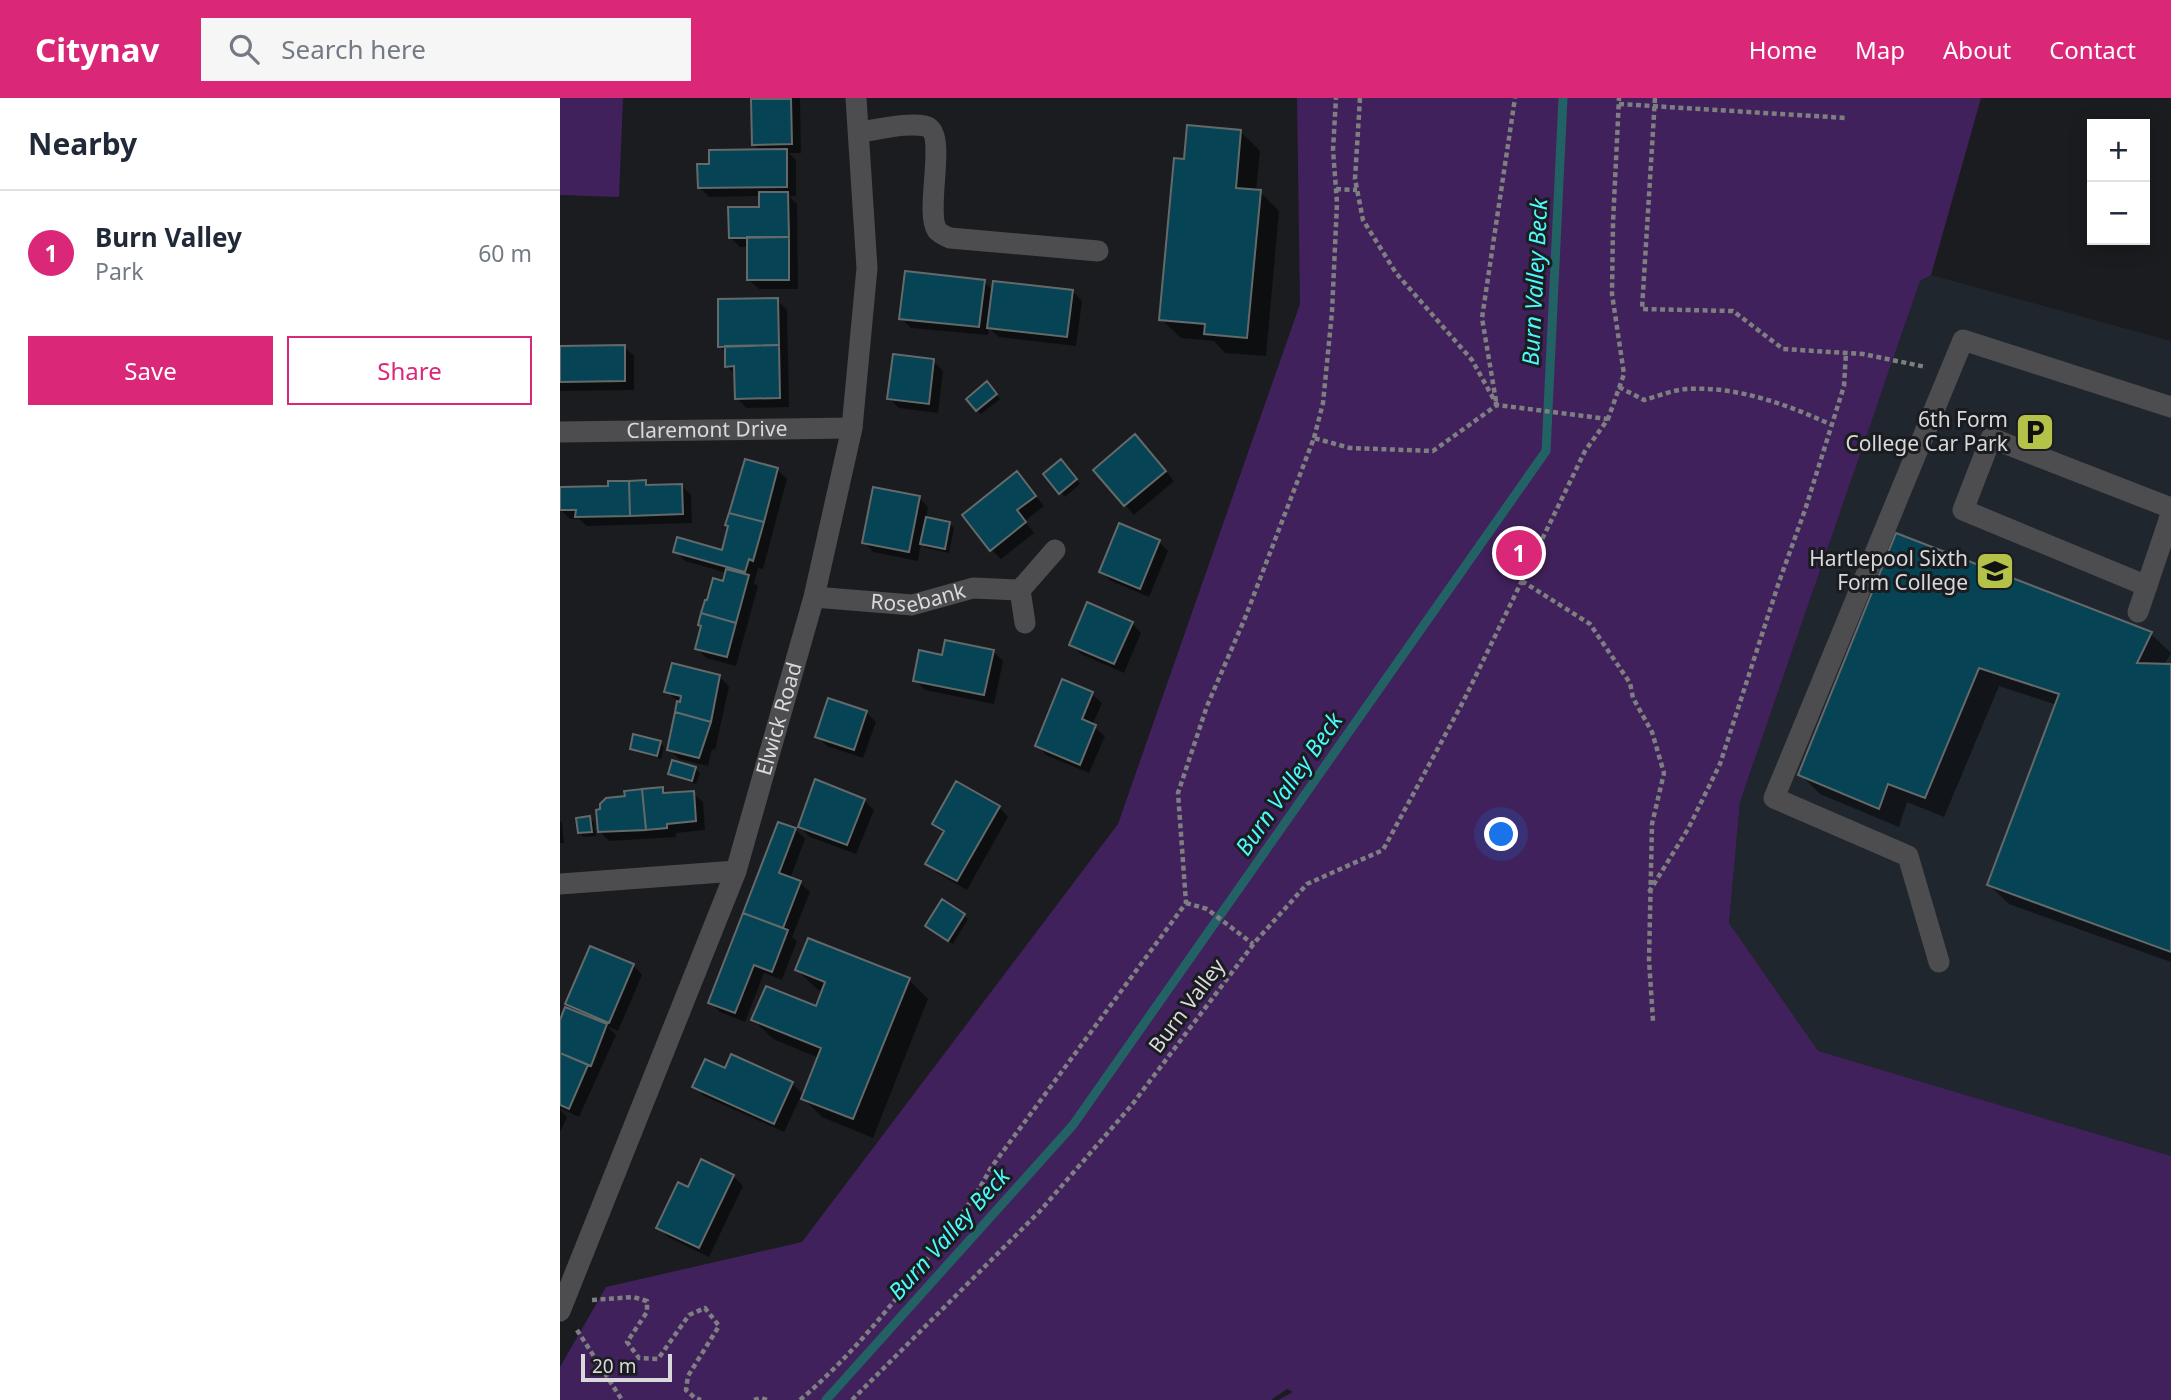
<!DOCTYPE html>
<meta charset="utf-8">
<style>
body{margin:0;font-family:"Noto Sans",sans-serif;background:#f6f6f7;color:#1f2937}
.controls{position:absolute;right:21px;top:21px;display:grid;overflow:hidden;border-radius:0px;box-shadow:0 4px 18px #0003}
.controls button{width:63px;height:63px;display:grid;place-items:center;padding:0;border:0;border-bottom:2px solid #e0e1e3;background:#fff;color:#1f2937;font:35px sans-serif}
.scale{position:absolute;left:21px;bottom:18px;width:91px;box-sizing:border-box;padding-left:7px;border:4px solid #d8d9db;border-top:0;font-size:19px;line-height:24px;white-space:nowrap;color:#d8d9db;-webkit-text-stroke:5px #1a1c1f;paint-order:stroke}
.you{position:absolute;left:942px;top:737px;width:24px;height:24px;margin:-18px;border:5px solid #fff;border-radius:50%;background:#1a73e8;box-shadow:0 0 0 10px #1a73e833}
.badge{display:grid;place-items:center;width:46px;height:46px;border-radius:50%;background:#db2777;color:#fff;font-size:23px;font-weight:700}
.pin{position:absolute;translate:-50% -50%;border:4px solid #fff;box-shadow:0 2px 7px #0006}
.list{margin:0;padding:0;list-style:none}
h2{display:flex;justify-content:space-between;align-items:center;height:91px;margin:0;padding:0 28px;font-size:30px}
h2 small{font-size:23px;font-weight:400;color:#747a83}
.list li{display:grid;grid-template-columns:46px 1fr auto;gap:21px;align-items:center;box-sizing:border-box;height:126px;padding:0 28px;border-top:2px solid #e0e1e3}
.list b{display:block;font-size:26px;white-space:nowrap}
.list p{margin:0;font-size:23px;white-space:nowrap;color:#747a83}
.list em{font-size:23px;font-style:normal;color:#747a83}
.actions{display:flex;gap:14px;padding:21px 28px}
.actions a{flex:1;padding:16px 0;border:2px solid #db2777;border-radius:0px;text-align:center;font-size:24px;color:#db2777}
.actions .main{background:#db2777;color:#fff}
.icon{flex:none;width:38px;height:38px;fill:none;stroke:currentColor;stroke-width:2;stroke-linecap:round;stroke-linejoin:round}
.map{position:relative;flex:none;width:1611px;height:1302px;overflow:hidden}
header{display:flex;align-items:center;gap:42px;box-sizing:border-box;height:98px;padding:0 35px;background:#db2777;color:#fff}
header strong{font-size:33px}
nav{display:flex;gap:38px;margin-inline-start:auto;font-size:24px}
.search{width:490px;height:63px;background:#f6f6f7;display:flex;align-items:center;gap:18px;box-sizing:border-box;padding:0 24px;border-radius:0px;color:#747a83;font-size:26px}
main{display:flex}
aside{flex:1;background:#fff}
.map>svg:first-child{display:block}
.built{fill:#20262d}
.green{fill:#41215b}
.shadow{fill:#0007}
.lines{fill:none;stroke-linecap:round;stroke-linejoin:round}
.stream{stroke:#226264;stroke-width:9}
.building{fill:#064355;stroke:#64696a;stroke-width:2}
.path{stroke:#7d7f81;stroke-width:4.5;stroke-dasharray:5 3.5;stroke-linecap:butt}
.minor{stroke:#4d4d4f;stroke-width:21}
.labels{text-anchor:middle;stroke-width:6;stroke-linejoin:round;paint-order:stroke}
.poi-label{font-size:21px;fill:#d8d9db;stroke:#1a1c1f;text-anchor:end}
.street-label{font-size:21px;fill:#d8d9db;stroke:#1a1c1f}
.water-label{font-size:23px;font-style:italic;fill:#4bf9fd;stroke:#1a1c1f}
</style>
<header>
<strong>Citynav</strong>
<div class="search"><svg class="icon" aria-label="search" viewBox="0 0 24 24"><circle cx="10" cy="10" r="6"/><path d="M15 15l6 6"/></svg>Search here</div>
<nav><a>Home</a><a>Map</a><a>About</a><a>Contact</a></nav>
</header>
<main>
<aside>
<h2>Nearby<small></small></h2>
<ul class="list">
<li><span class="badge">1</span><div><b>Burn Valley</b><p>Park</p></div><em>60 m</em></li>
</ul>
<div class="actions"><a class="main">Save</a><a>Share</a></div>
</aside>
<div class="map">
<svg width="1611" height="1302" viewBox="0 0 1611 1302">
<rect width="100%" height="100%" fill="#1a1c1f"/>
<path class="built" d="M1371 177 1611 243V1058L1257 953 1169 825 1180 704 1360 183Z"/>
<path class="green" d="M0 0H63L59 99 0 97Z
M737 0H1421L1371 177 1360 183 1180 704 1169 825 1258 953 1611 1058V1302H718L733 1294 727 1291 711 1302H0V1269L46 1189 242 1144 558 726 740 206Z"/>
<path class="shadow" d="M193 0H240L241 55H229L236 62V98H229L237 106 238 191H199L189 182V149H180L170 139 201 111V98L149 99 139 89 151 68 200 53 193 46Z
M680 33 700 53 696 93 700 94 719 113 706 258 665 255 654 243 621 240 601 221 626 63Z
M424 184 434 193H513L522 203 516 248 439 239 429 230 428 237 351 230 341 220Z
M217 202 227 212 229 309 186 310 177 300 176 278 167 268V255L160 248Z
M64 249 74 258V292L0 293V250Z
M373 263 383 273 378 315 339 310 329 300Z
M431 290 440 301 421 316 417 312Z
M585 348 614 383 574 417 535 372Z
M505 368 520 386 505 399 485 376Z
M217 371 227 381 203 471 198 470 194 485 198 488 176 568 146 560 137 550 142 529 140 527 164 485 167 475 125 463 115 453 163 454Z
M457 376 484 408 465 423 474 435 441 461 431 451Z
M86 384 90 388 121 387 131 397 132 425 27 428 19 421H10L0 411V391L50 390Z
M359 400 368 409 366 420 389 425 394 430 389 455 366 450 361 445 358 463 313 454 304 444Z
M1337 437 1591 536 1611 555 1604 567 1611 568V864L1449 806 1429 787 1497 607 1439 588 1384 719 1347 704 1339 729 1260 696 1240 676Z
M599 444 608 453 589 499 551 483 541 473Z
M572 525 581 535 564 575 521 556 511 547Z
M433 553 443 563 434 606 365 592 355 582 383 559Z
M160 579 169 589 155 652 152 651 148 668 119 661 109 651 119 604 106 593Z
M532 596 542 605 532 627 545 638 529 675 486 657 477 647Z
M306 614 316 624 303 660 267 648 257 638Z
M100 645 104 649 101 661 76 654 71 650Z
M135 671 140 675 136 686 114 679 110 675Z
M102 691 107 697 133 695 143 704 145 732 116 735V739L49 743 39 733Z
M304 702 314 712 296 756 250 739 240 729Z
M439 709 448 719 407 792 377 775 368 765 384 736 374 725Z
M30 720 34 724 36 738 24 739 19 735Z
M0 723 2 725 4 745H0Z
M219 726 235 731 245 741 230 781 240 785 250 794 232 839 237 843 222 882 204 875 185 924 160 914 150 904Z
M404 817 408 821 393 846 367 828Z
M73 867 82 877 58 933 47 928 56 937 19 1019 0 1010V927L17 916 7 906Z
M237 872 349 882 368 901 313 1040 262 1019 241 998 224 1034 144 998 134 988 166 972 232 986 244 997 259 960 213 941 193 922 257 910 263 894 257 891Z
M0 1012 7 1019 0 1034Z
M173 1078 183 1088 149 1159 108 1139 98 1129 128 1092Z"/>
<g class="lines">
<path class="stream" d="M266 1302 513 1027 986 353 1003 0"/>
</g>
<path class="building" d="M191 1H231L232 46 192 47Z
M627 27 681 32 676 90 701 92 687 240 644 236 645 226 599 222 614 60 624 61Z
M227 51V89L138 90 137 66H149V52Z
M199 94H228L229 139 169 140 168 109H199Z
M187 139H229V182H187Z
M345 173 425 182 419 229 339 221Z
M433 183 513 192 507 239 427 230Z
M218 200 219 247 158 249V201Z
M65 247V283L0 284V248Z
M219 247 220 300 175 301 174 268 165 269V248Z
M333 256 374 261 369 306 327 301Z
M427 283 437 296 416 313 406 301Z
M575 336 606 373 564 408 533 372Z
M185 361 218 370 204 424 169 415Z
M501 361 517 381 499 396 483 376Z
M457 373 476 398 457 412 466 424 430 453 402 417Z
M86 382V387L122 386 123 416 70 418 69 383Z
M48 383H69L70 418 15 419 16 412H0V389L48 388Z
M313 389 360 398 349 454 302 445Z
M169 415 204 424 193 463 189 461 185 474 113 454 117 439 162 452 168 428 165 427Z
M366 419 390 424 385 451 360 446Z
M559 425 600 442 580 491 539 474Z
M1336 435 1592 534 1577 565 1611 566V854L1427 787 1499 596 1419 570 1365 700 1328 686 1319 711 1238 677Z
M166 471 189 477 176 525 141 515 145 502H147L153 480 163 483Z
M527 504 573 524 554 566 509 547Z
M141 515 176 525 167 559 135 551 141 528 138 527Z
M385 542 434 552 424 597 353 583 359 552 382 557Z
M112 565 160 577 151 624 115 614 117 603 120 604 121 598 104 594Z
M502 581 533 594 522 621 536 627 520 667 475 648Z
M268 600 307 613 294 652 255 639Z
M115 614 151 624 139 660 107 652Z
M73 636 101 643 97 658 70 651Z
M112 662 136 669 132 683 108 676Z
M255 681 305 701 287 747 238 729Z
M396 683 440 708 397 783 365 766 384 733 372 726Z
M103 689V695L134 693 136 723 107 726V730L86 732 82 691Z
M82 691 86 732 38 734 36 712 40 711V706L46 700 65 698 64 693Z
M30 718 32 734 18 735 16 720Z
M218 724 236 730 219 775 241 783 223 830 183 815Z
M382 801 405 816 388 843 365 828Z
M183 815 228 832 212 874 194 867 175 915 148 905Z
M248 840 350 880 293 1021 241 1001 261 950 191 922 206 888 256 908 265 884 235 872Z
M30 848 74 866 49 925 5 906Z
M5 909 47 926 31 968 0 955V922Z
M0 955 28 967 9 1011 0 1007Z
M171 956 233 984 214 1026 132 989 145 961 165 970Z
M141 1061 174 1077 139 1150 96 1130 118 1084 128 1089Z"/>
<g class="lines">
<path class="path" d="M800 0 795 81 803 122 836 175 912 262 937 307
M1095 0 1082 211 1173 213 1223 251 1303 256 1366 269
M1059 6 1286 20
M776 91 797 92
M1059 289 1084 302C1098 298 1113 292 1126 291 1177 288 1226 306 1272 327
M936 303 922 220 955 0
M754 340 763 305 772 214 777 105 773 52 776 0
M962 483 1030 526 1070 585 1073 600 1092 634 1104 675 1092 726 1089 862 1093 923
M1089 794 1128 731 1160 666 1219 484 1245 412 1284 288 1286 255
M626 805 647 811 693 846
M32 1202 73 1199 87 1203V1214L67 1244 79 1260 98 1261 129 1217 145 1210 159 1228 128 1278 126 1292 135 1300 141 1302
M17 1232 62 1302
M194 1302 201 1300 207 1302
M240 1302C292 1258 334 1204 376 1150 395 1124 416 1100 430 1071L626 805 618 695 647 608 685 520 754 340 790 350 873 353 937 307 1048 321
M292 1302 480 1113 571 1008 695 844 747 786 823 752 904 602 1025 353 1048 321 1064 276 1052 196 1053 125 1059 0"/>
<g class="minor">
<path d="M299 34C319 32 345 24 365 28 389 33 364 112 377 132 380 136 385 138 390 140L538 153"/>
<path id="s1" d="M0 334 292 330"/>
<path d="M1587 488 1403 412 1431 340 1611 410"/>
<path d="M460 492 465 525"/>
<path id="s2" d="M254 499 352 507 413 490 460 492 495 452"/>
<path d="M1578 514 1611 416"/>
<path d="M0 786 176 773"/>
<path d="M1379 864 1348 758 1214 700 1403 242 1611 309"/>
<path id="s3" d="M0 1213 176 773 254 499 292 330 307 170 296 0"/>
</g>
</g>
<defs>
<g id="parking-square" transform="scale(2.0125)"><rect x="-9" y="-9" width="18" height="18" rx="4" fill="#b5c24a" stroke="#1a1c1f"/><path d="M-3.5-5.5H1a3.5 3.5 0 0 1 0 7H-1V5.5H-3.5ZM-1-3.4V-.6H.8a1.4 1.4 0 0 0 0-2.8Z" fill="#111"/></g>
<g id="school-square" transform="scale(2.0125)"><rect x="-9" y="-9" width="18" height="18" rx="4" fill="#b5c24a" stroke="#1a1c1f"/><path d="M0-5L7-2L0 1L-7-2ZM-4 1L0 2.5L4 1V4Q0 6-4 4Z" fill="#111"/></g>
</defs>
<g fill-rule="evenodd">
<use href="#parking-square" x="1475" y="334"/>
<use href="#school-square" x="1435" y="473"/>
</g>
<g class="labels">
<g class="poi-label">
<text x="1448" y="329">6th Form<tspan x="1448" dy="24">College Car Park</tspan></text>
<text x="1408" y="468">Hartlepool Sixth<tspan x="1408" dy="24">Form College</tspan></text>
</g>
<g class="street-label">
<text dy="7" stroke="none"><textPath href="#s1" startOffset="147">Claremont Drive</textPath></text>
<text dy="7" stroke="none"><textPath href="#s2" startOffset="105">Rosebank</textPath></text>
<text dy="7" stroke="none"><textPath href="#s3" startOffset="632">Elwick Road</textPath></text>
<text transform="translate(627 908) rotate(-53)" y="7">Burn Valley</text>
</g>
<g class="water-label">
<text transform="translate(975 184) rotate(-87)" y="8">Burn Valley Beck</text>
<text transform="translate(729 686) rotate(-55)" y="8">Burn Valley Beck</text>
<text transform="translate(389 1136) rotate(-48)" y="8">Burn Valley Beck</text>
</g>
</g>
</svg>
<div class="controls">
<button>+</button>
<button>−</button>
</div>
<div class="scale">20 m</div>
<div class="you"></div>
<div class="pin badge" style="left:959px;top:455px">1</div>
</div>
</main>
